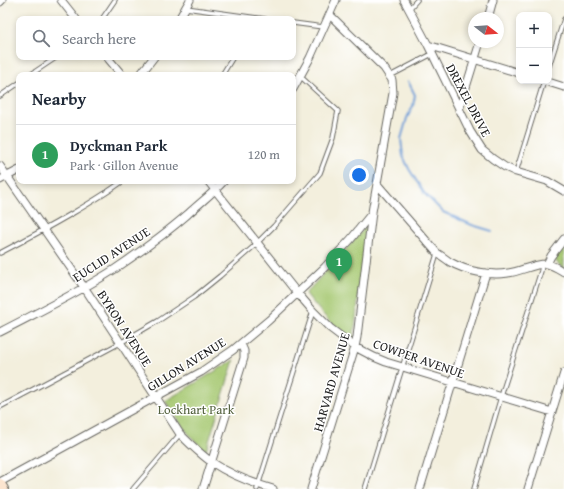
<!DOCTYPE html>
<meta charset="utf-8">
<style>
body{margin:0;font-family:"Gentium Book Plus",serif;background:#f2f2f3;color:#1f2937}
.controls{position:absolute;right:12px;top:12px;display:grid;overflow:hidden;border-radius:8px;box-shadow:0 2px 6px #0003}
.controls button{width:36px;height:36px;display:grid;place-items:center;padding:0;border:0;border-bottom:1px solid #e0e1e3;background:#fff;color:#1f2937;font:20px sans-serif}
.compass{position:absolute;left:468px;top:12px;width:36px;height:36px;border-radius:50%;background:#fff;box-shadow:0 2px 6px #0003;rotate:107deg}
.you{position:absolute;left:359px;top:175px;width:14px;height:14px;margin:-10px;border:3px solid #fff;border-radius:50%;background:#1a73e8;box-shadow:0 0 0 6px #1a73e833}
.badge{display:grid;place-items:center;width:26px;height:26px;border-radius:50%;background:#1f6fb2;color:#fff;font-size:13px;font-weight:700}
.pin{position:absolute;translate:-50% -33px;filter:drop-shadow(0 1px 2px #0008)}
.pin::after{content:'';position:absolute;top:21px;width:14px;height:12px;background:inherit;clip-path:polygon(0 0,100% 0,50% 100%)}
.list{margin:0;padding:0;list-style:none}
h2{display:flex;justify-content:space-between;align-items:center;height:52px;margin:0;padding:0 16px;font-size:17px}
h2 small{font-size:13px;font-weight:400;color:#747a83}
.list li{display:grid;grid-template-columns:26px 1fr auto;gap:12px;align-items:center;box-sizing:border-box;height:60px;padding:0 16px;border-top:1px solid #e0e1e3}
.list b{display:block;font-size:15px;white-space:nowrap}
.list p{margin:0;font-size:13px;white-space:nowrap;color:#747a83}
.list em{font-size:13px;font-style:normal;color:#747a83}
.icon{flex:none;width:22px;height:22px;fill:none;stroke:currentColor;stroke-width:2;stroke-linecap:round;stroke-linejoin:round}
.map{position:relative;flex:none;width:564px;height:489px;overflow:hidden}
.search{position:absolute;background:#fff;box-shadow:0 2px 6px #0003;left:16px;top:16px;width:280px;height:44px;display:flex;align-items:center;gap:10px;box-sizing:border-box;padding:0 14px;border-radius:8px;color:#747a83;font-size:15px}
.panel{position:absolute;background:#fff;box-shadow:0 2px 6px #0003;left:16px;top:72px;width:280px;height:112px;border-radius:8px}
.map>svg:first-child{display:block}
.green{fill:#a6c871;stroke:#617246}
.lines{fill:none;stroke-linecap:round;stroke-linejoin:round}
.stream{stroke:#6d9dd7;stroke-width:2}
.lane-casing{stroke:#676660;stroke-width:5.5}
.street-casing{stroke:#676660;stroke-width:9}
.secondary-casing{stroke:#676660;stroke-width:12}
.lane{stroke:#fff;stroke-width:3.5}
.street{stroke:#fff;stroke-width:7}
.secondary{stroke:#fce5d0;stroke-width:10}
.labels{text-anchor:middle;stroke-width:3;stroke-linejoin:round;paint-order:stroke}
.street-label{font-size:13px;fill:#1c1c1c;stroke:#fff}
.park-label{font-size:13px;fill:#53613e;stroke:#fff}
</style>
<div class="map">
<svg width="564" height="489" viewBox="0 0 564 489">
<rect width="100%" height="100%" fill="#fff"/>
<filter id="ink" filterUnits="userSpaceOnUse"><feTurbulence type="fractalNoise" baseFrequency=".025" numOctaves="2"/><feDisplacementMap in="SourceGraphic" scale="8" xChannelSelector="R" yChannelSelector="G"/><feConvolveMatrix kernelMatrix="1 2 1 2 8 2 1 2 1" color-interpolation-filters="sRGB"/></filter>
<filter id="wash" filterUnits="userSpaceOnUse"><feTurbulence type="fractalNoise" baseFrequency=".012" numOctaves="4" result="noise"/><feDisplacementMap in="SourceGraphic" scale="16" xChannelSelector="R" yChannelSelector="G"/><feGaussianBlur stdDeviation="0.9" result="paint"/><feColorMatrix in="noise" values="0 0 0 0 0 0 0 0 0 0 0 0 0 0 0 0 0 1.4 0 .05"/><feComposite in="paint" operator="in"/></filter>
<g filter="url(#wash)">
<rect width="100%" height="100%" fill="#f3efdd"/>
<path class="green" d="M365 228 367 230 354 334 353 339 350 338C332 325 320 312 307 295L306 293Z
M564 242V269C549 258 556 254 564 242Z
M234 360 206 451 194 440 182 426 165 401Z"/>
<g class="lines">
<path class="stream" d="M408 81 415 95 413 106 407 118 401 139 403 156 409 169 424 193 443 212 472 225 492 231"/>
</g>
</g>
<g filter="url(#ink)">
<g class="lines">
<g class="lane-casing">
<path id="lane" d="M186 8 265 19
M408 10 417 0
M102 19 115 0
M293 23 323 27
M549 66 564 19
M30 75 57 57
M222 75 233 57
M390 76 432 54
M0 96 19 83
M516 172 544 81
M0 253C25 240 49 227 73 213 90 203 107 193 123 181
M0 407 120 343 158 321 194 297 220 276 253 247 274 226 320 173 333 138 338 111 300 76
M133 489 180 434
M257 489 313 311
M365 489 437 254
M474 489 503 390 541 271 542 265"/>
</g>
<g class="street-casing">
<path id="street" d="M61 0 76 19
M404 0 428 45 470 131 482 150 493 159 505 167 516 172 547 181 564 191
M0 2 2 0
M488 18 493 0
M179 19 190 0
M428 45 519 73
M107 57 122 75
M140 75 154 57
M545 81 564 87
M293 89 310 58 336 0
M459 110 480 42
M0 166 88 293 180 434C190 444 201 455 213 463 231 475 252 483 273 489
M0 180 19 170
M208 181 294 289 313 311 330 328 355 347 374 357 386 362 552 412
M377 184 437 253C442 256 446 259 450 262 466 271 489 276 508 273 520 272 535 263 547 264 553 265 559 269 564 272
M547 264 551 256 564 239
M0 332C38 312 78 293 115 269 140 252 165 234 188 214 200 203 213 193 224 181
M0 482 201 372 233 350 269 320 325 267 351 239 372 213
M203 489 244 358V351L241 344
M311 489 355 347 357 337 372 212 393 93 392 80 384 68 330 15
M420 489 486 273
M528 489 564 373"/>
</g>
<g class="secondary-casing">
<path id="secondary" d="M0 484 3 489"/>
</g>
<use href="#lane" class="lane"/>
<use href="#street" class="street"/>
<use href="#secondary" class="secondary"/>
</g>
</g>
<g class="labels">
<g class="street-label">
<text transform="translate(469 100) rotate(62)" y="5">DREXEL DRIVE</text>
<text transform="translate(111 254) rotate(-33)" y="5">EUCLID AVENUE</text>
<text transform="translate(125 328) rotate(57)" y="5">BYRON AVENUE</text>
<text transform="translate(419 358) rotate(19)" y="5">COWPER AVENUE</text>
<text transform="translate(186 364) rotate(-32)" y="5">GILLON AVENUE</text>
<text transform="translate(331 382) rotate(-74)" y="5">HARVARD AVENUE</text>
</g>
<g class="park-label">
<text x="196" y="414">Lockhart Park</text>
</g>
</g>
</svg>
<div class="controls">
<button>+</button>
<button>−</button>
</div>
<svg class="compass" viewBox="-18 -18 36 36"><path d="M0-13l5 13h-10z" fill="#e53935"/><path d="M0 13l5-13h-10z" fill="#747a83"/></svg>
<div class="you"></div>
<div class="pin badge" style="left:339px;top:281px;background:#2e9e5b">1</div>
<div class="search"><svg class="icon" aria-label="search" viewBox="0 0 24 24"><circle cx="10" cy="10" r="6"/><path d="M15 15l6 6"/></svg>Search here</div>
<section class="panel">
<h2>Nearby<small></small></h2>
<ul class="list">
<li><span class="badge" style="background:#2e9e5b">1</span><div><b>Dyckman Park</b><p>Park · Gillon Avenue</p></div><em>120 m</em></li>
</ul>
</section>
</div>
